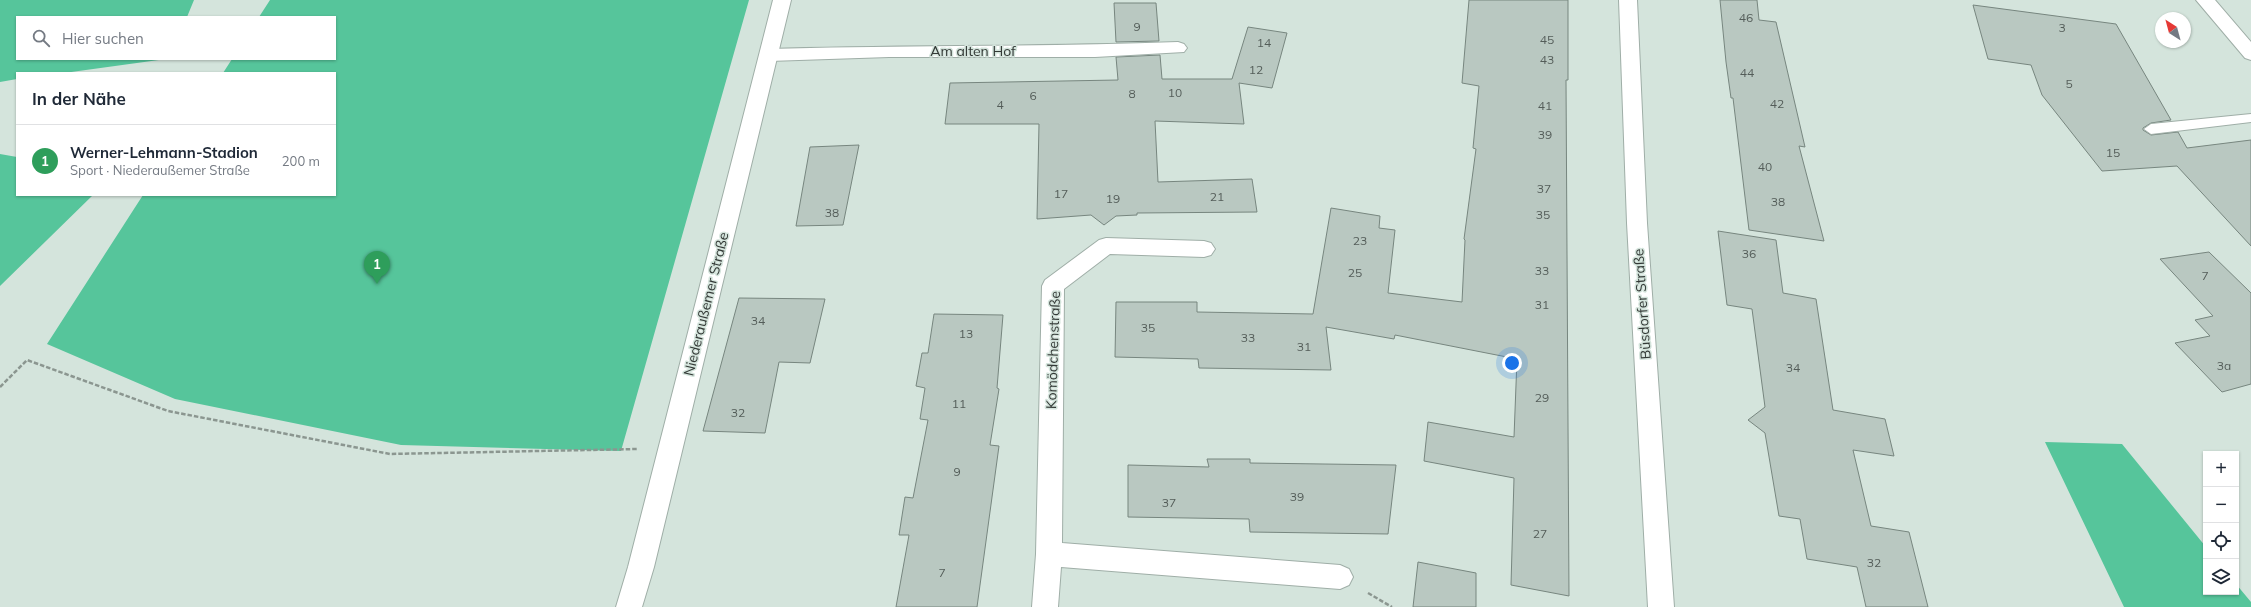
<!DOCTYPE html>
<html lang="de">
<meta charset="utf-8">
<style>
body{margin:0;font-family:Mulish,sans-serif;background:#f2f2f3;color:#1f2937}
.controls{position:absolute;right:12px;bottom:12px;display:grid;overflow:hidden;border-radius:0px;box-shadow:0 1px 3px #0004}
.controls button{width:36px;height:36px;display:grid;place-items:center;padding:0;border:0;border-bottom:1px solid #e0e1e3;background:#fff;color:#1f2937;font:20px sans-serif}
.compass{position:absolute;left:2155px;top:12px;width:36px;height:36px;border-radius:50%;background:#fff;box-shadow:0 1px 3px #0004;rotate:324deg}
.you{position:absolute;left:1512px;top:363px;width:14px;height:14px;margin:-10px;border:3px solid #fff;border-radius:50%;background:#1a73e8;box-shadow:0 0 0 6px #1a73e833}
.badge{display:grid;place-items:center;width:26px;height:26px;border-radius:50%;background:#1a73e8;color:#fff;font-size:13px;font-weight:700}
.pin{position:absolute;translate:-50% -33px;filter:drop-shadow(0 1px 2px #0008)}
.pin::after{content:'';position:absolute;top:21px;width:14px;height:12px;background:inherit;clip-path:polygon(0 0,100% 0,50% 100%)}
.list{margin:0;padding:0;list-style:none}
h2{display:flex;justify-content:space-between;align-items:center;height:52px;margin:0;padding:0 16px;font-size:17px}
h2 small{font-size:13px;font-weight:400;color:#747a83}
.list li{display:grid;grid-template-columns:26px 1fr auto;gap:12px;align-items:center;box-sizing:border-box;height:72px;padding:0 16px;border-top:1px solid #e0e1e3}
.list b{display:block;font-size:15px;white-space:nowrap}
.list p{margin:0;font-size:13px;white-space:nowrap;color:#747a83}
.list em{font-size:13px;font-style:normal;color:#747a83}
.icon{flex:none;width:22px;height:22px;fill:none;stroke:currentColor;stroke-width:2;stroke-linecap:round;stroke-linejoin:round}
.map{position:relative;flex:none;width:2251px;height:607px;overflow:hidden}
.search{position:absolute;background:#fff;box-shadow:0 1px 3px #0004;left:16px;top:16px;width:320px;height:44px;display:flex;align-items:center;gap:10px;box-sizing:border-box;padding:0 14px;border-radius:0px;color:#747a83;font-size:15px}
.panel{position:absolute;background:#fff;box-shadow:0 1px 3px #0004;left:16px;top:72px;width:320px;height:124px;border-radius:0px}
.map>svg:first-child{display:block}
.green{fill:#56c59b}
.building{fill:#b9c8c1;stroke:#77867f}
.lines{fill:none;stroke-linecap:round;stroke-linejoin:round}
.service-casing{stroke:#9faea7;stroke-width:2}
.minor-casing{stroke:#9faea7;stroke-width:2}
.tertiary-casing{stroke:#9faea7;stroke-width:2}
.path{stroke:#8b9690;stroke-width:2.5;stroke-dasharray:4.5 2;stroke-linecap:butt}
.service{fill:#fff;fill-rule:evenodd}
.minor{fill:#fff;fill-rule:evenodd}
.tertiary{fill:#fff;fill-rule:evenodd}
.labels{text-anchor:middle;stroke-width:3;stroke-linejoin:round;paint-order:stroke}
.number-label{font-size:12px;fill:#545d59}
.street-label{font-size:14px;fill:#333936;stroke:#d4e4dc}
</style>
<div class="map">
<svg width="2251" height="607" viewBox="0 0 2251 607">
<rect width="100%" height="100%" fill="#d4e4dc"/>
<path class="green" d="M0 0H194L187 17H17V59H166L64 73H17V79L0 82Z
M270 0H749L621 451 401 445 175 399 47 344 143 195H335V73H223L232 59H335V17H259Z
M0 154 17 157V195H93L0 286Z
M2045 442 2122 444 2206 547V592H2236V584L2251 602V607H2124Z"/>
<path class="building" d="M1469 0H1568V80H1566L1569 596 1511 585 1514 478 1424 461 1428 422 1514 437 1517 359 1395 335 1394 339 1326 327 1331 370 1199 368 1198 359 1115 357 1116 302H1197V312L1313 314 1331 208 1380 216 1379 228 1395 230 1388 293 1462 302 1465 240 1464 239 1476 149 1473 148 1479 86 1462 83Z
M1720 0H1757L1759 20 1776 22 1805 147 1799 146 1824 241 1749 230 1733 98H1731L1726 62Z
M1114 3H1156L1159 41 1116 42Z
M1973 5 2116 24 2171 120 2151 123 2143 128V130L2151 135 2178 132 2187 148 2251 140V246L2177 166 2102 171 2042 95 2031 65 1988 59Z
M1248 27 1287 33 1272 88 1239 83 1244 124 1155 121 1158 182 1252 179 1257 212 1137 213V215L1116 216 1104 225 1091 215 1037 219 1039 124H945L950 83 1118 80 1116 57 1160 55 1162 79H1232Z
M859 145 843 225 796 226 810 147Z
M1718 231 1776 240 1783 293 1816 299 1833 410 1885 419 1894 456 1853 450 1871 526 1909 532 1928 607H1866L1857 567 1807 559 1800 519 1779 516 1765 433 1748 420 1765 407 1752 309 1727 305Z
M2209 252 2251 293V384L2222 392 2175 343 2210 336 2195 320 2213 316 2160 259Z
M739 298 825 299 810 363 779 362 765 433 703 431Z
M934 314 1003 315 997 388 999 389 990 445 999 446 977 607H896L909 535H899L905 497 913 498 928 420 920 419 925 388 916 386 922 353H928Z
M1207 459H1250V463L1396 465 1388 534 1250 532 1249 519 1128 517V465L1209 467Z
M1418 562 1476 573V607H1413Z"/>
<g class="lines">
<g class="service-casing">
<path id="service" d="M2251 114V122L2151 134 2144 129 2151 124Z"/>
</g>
<g class="minor-casing">
<path id="minor" d="M1619 0H1637L1647 223 1674 607H1648L1627 223Z
M2196 0H2215L2251 42V60L2245 58Z
M1178 42 1184 44 1187 48 1184 52 1095 57H889L769 61 763 59 760 55 763 51 769 49C905 45 1042 47 1178 42Z
M1106 238 1204 241 1211 243 1215 249 1211 255 1204 257 1110 254 1064 289 1062 543 1340 565 1349 569 1353 577 1349 585 1340 589 1061 567 1058 607H1032L1036 554 1042 286 1045 280 1099 240Z"/>
</g>
<g class="tertiary-casing">
<path id="tertiary" d="M773 0H791L654 567 642 607H616L628 567Z"/>
</g>
<path class="path" d="M0 387 27 360 168 411 390 454 638 449
M1368 593 1392 607"/>
<use href="#service" class="service"/>
<use href="#minor" class="minor"/>
<use href="#tertiary" class="tertiary"/>
</g>
<g class="labels">
<g class="number-label">
<text x="1746" y="22">46</text>
<text x="1137" y="31">9</text>
<text x="2062" y="32">3</text>
<text x="1547" y="44">45</text>
<text x="1264" y="47">14</text>
<text x="1547" y="64">43</text>
<text x="1256" y="74">12</text>
<text x="1747" y="77">44</text>
<text x="2069" y="88">5</text>
<text x="1175" y="97">10</text>
<text x="1132" y="98">8</text>
<text x="1033" y="100">6</text>
<text x="1777" y="108">42</text>
<text x="1000" y="109">4</text>
<text x="1545" y="110">41</text>
<text x="1545" y="139">39</text>
<text x="2113" y="157">15</text>
<text x="1765" y="171">40</text>
<text x="1544" y="193">37</text>
<text x="1061" y="198">17</text>
<text x="1217" y="201">21</text>
<text x="1113" y="203">19</text>
<text x="1778" y="206">38</text>
<text x="832" y="217">38</text>
<text x="1543" y="219">35</text>
<text x="1360" y="245">23</text>
<text x="1749" y="258">36</text>
<text x="1542" y="275">33</text>
<text x="1355" y="277">25</text>
<text x="2205" y="280">7</text>
<text x="1542" y="309">31</text>
<text x="758" y="325">34</text>
<text x="1148" y="332">35</text>
<text x="966" y="338">13</text>
<text x="1248" y="342">33</text>
<text x="1304" y="351">31</text>
<text x="2224" y="370">3a</text>
<text x="1793" y="372">34</text>
<text x="1542" y="402">29</text>
<text x="959" y="408">11</text>
<text x="738" y="417">32</text>
<text x="957" y="476">9</text>
<text x="1297" y="501">39</text>
<text x="1169" y="507">37</text>
<text x="1540" y="538">27</text>
<text x="1874" y="567">32</text>
<text x="942" y="577">7</text>
</g>
<g class="street-label">
<text x="973" y="56">Am alten Hof</text>
<text transform="translate(706 304) rotate(-76)" y="5">Niederaußemer Straße</text>
<text transform="translate(1642 304) rotate(-94)" y="5">Büsdorfer Straße</text>
<text transform="translate(1053 350) rotate(-88)" y="5">Komödchenstraße</text>
</g>
</g>
</svg>
<div class="controls">
<button>+</button>
<button>−</button>
<button><svg class="icon" aria-label="locate" viewBox="0 0 24 24"><circle cx="12" cy="12" r="6"/><path d="M12 2v4M12 18v4M2 12h4M18 12h4"/></svg></button>
<button><svg class="icon" aria-label="layers" viewBox="0 0 24 24"><path d="M12 4l9 5-9 5-9-5zM3 14l9 5 9-5"/></svg></button>
</div>
<svg class="compass" viewBox="-18 -18 36 36"><path d="M0-13l5 13h-10z" fill="#e53935"/><path d="M0 13l5-13h-10z" fill="#747a83"/></svg>
<div class="you"></div>
<div class="pin badge" style="left:377px;top:284px;background:#2e9e5b">1</div>
<div class="search"><svg class="icon" aria-label="search" viewBox="0 0 24 24"><circle cx="10" cy="10" r="6"/><path d="M15 15l6 6"/></svg>Hier suchen</div>
<section class="panel">
<h2>In der Nähe<small></small></h2>
<ul class="list">
<li><span class="badge" style="background:#2e9e5b">1</span><div><b>Werner-Lehmann-Stadion</b><p>Sport · Niederaußemer Straße</p></div><em>200 m</em></li>
</ul>
</section>
</div>
